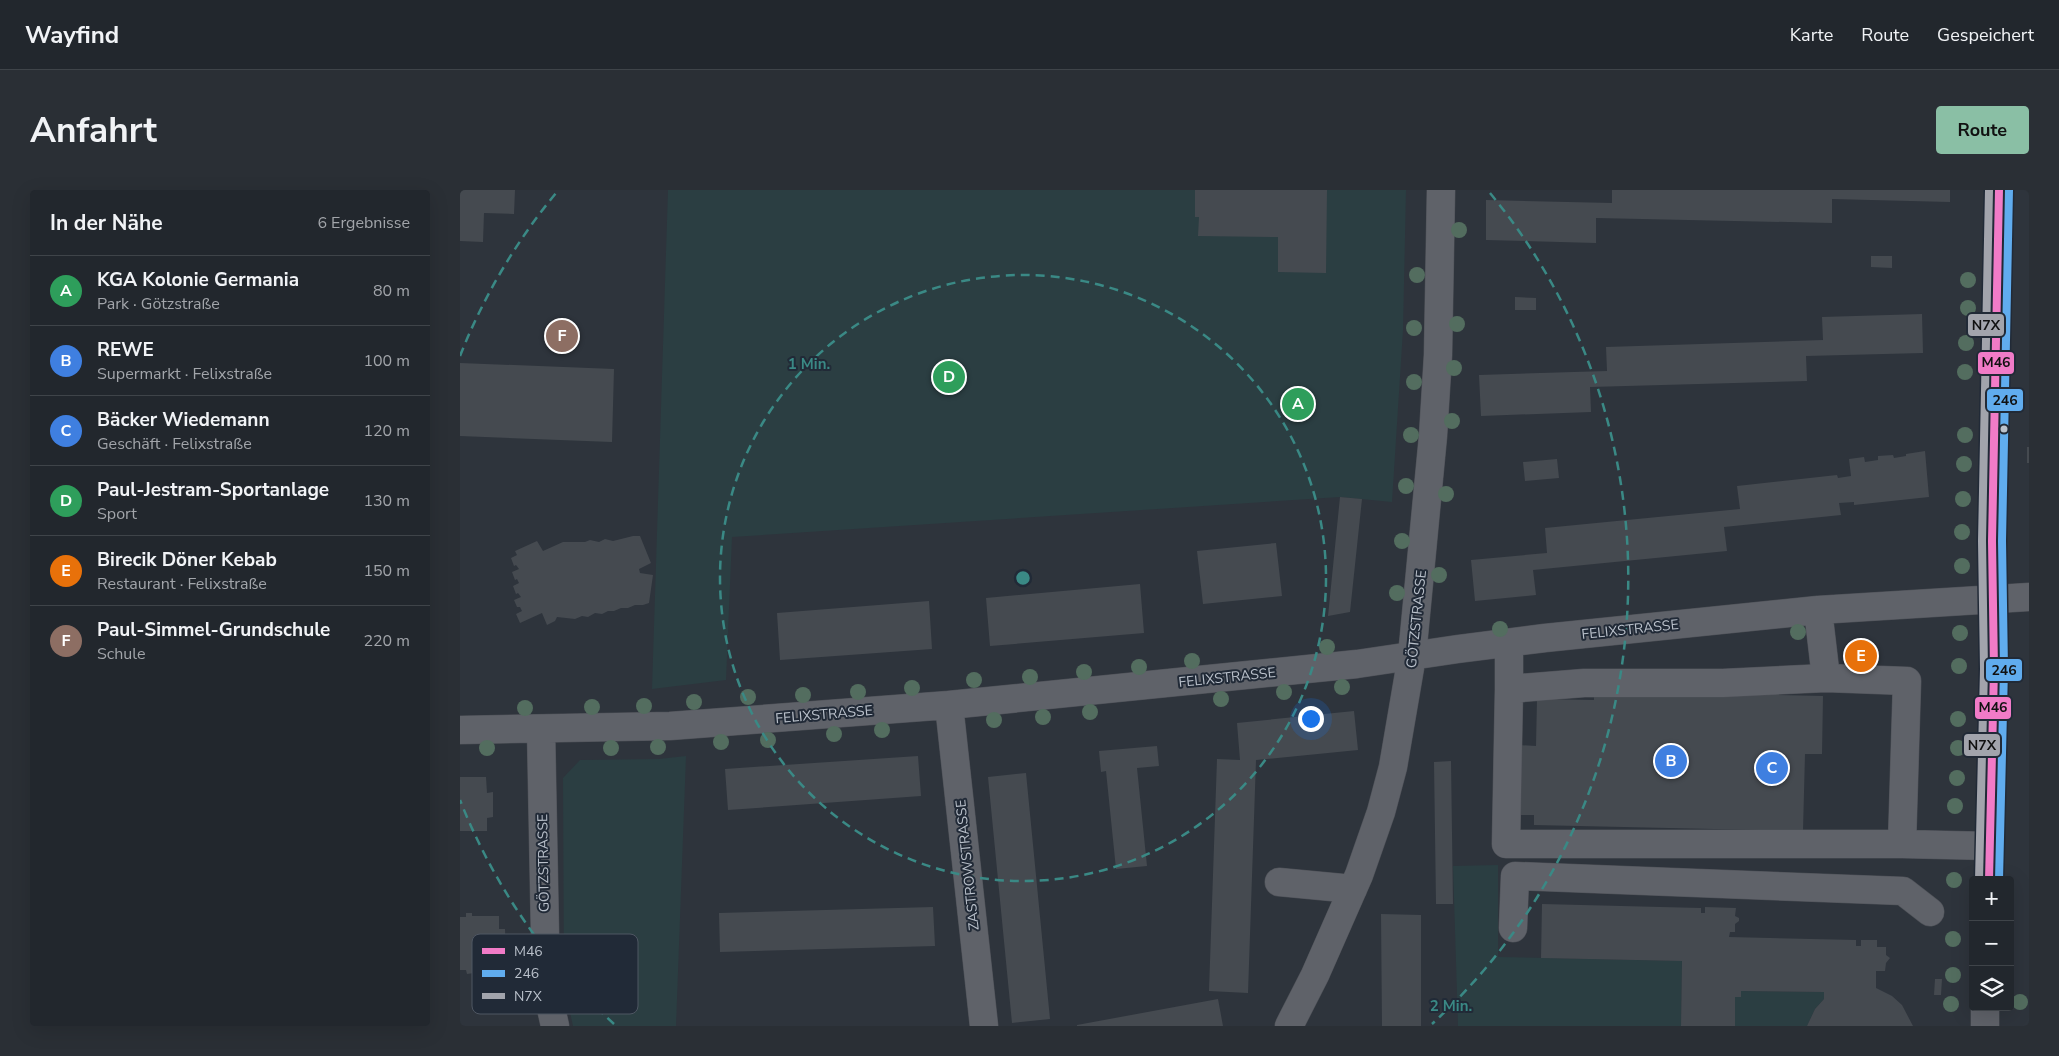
<!DOCTYPE html>
<html lang="de">
<meta charset="utf-8">
<style>
body{margin:0;font-family:"Nunito Sans",sans-serif;background:#2a2f35;color:#f1f3f6}
.controls{position:absolute;right:15px;bottom:15px;display:grid;overflow:hidden;border-radius:5px;box-shadow:0 5px 20px #0002}
.controls button{width:45px;height:45px;display:grid;place-items:center;padding:0;border:0;border-bottom:1px solid #3f4449;background:#22272d;color:#f1f3f6;font:25px sans-serif}
.you{position:absolute;left:850px;top:528px;width:18px;height:18px;margin:-12px;border:4px solid #fff;border-radius:50%;background:#1a73e8;box-shadow:0 0 0 8px #1a73e833}
.badge{display:grid;place-items:center;width:32px;height:32px;border-radius:50%;background:#8abfa5;color:#fff;font-size:16px;font-weight:700}
.pin{position:absolute;translate:-50% -50%;border:2px solid #fff;box-shadow:0 1px 5px #0006}
.list{margin:0;padding:0;list-style:none}
h2{display:flex;justify-content:space-between;align-items:center;height:65px;margin:0;padding:0 20px;font-size:21px}
h2 small{font-size:16px;font-weight:400;color:#a2a5aa}
.list li{display:grid;grid-template-columns:32px 1fr auto;gap:15px;align-items:center;box-sizing:border-box;height:70px;padding:0 20px;border-top:1px solid #3f4449}
.list b{display:block;font-size:19px;white-space:nowrap}
.list p{margin:0;font-size:16px;white-space:nowrap;color:#a2a5aa}
.list em{font-size:16px;font-style:normal;color:#a2a5aa}
.icon{flex:none;width:28px;height:28px;fill:none;stroke:currentColor;stroke-width:2;stroke-linecap:round;stroke-linejoin:round}
.map{position:relative;flex:none;width:1569px;height:836px;overflow:hidden;border-radius:5px}
header{display:flex;align-items:center;gap:30px;box-sizing:border-box;height:70px;padding:0 25px;background:#22272d;border-bottom:1px solid #3f4449}
header strong{font-size:24px}
nav{display:flex;gap:28px;margin-inline-start:auto;font-size:18px}
.intro{display:flex;align-items:center;justify-content:space-between;box-sizing:border-box;height:120px;padding:0 30px}
h1{margin:0;font-size:35px}
.button{padding:12px 22px;border-radius:5px;background:#8abfa5;color:#111;font-size:18px;font-weight:700}
main{display:flex;gap:30px;padding:0 30px}
aside{flex:1;background:#22272d;border-radius:5px;box-shadow:0 5px 20px #0002}
.map>svg:first-child{display:block}
.green{fill:#2b3e42}
.building{fill:#454a50}
.lines{fill:none;stroke-linecap:round;stroke-linejoin:round}
.minor-casing{stroke:#4d5057;stroke-width:29}
.minor{stroke:#5f6269;stroke-width:28}
.bus-1-casing{stroke:#212a37;stroke-width:11}
.bus-2-casing{stroke:#212a37;stroke-width:11}
.bus-3-casing{stroke:#212a37;stroke-width:11}
.bus-1{stroke:#f17bc7;stroke-width:8}
.bus-2{stroke:#60acee;stroke-width:8}
.bus-3{stroke:#a2a4ac;stroke-width:8}
.tree{fill:#536d5f}
.ring{fill:none;stroke:#3a8985;stroke-width:2.5;stroke-dasharray:9 6}
.bus-dot{fill:#bac1cb;stroke:#212a37;stroke-width:2}
.labels{text-anchor:middle;stroke-width:4;stroke-linejoin:round;paint-order:stroke}
.street-label{font-size:14px;fill:#bac1cb;stroke:#212a37}
.key{fill:#212a37;stroke:#4f5763;stroke-width:1}
.key-label{font-size:14px;fill:#bac1cb}
.centre{fill:#3a8985;stroke:#212a37;stroke-width:2.5}
.ring-label{font-size:15px;text-anchor:middle;font-weight:bold;fill:#3a8985;stroke:#212a37;stroke-width:4;stroke-linejoin:round;paint-order:stroke}
.line-badge{stroke:#212a37;stroke-width:2}
.pale-badge-label{font-size:14px;text-anchor:middle;font-weight:bold;fill:#111}
</style>
<header>
<strong>Wayfind</strong>
<nav><a>Karte</a><a>Route</a><a>Gespeichert</a></nav>
</header>
<div class="intro"><h1>Anfahrt</h1><a class="button">Route</a></div>
<main>
<aside>
<h2>In der Nähe<small>6 Ergebnisse</small></h2>
<ul class="list">
<li><span class="badge" style="background:#2e9e5b">A</span><div><b>KGA Kolonie Germania</b><p>Park · Götzstraße</p></div><em>80 m</em></li>
<li><span class="badge" style="background:#3f7fe0">B</span><div><b>REWE</b><p>Supermarkt · Felixstraße</p></div><em>100 m</em></li>
<li><span class="badge" style="background:#3f7fe0">C</span><div><b>Bäcker Wiedemann</b><p>Geschäft · Felixstraße</p></div><em>120 m</em></li>
<li><span class="badge" style="background:#2e9e5b">D</span><div><b>Paul-Jestram-Sportanlage</b><p>Sport</p></div><em>130 m</em></li>
<li><span class="badge" style="background:#e8710a">E</span><div><b>Birecik Döner Kebab</b><p>Restaurant · Felixstraße</p></div><em>150 m</em></li>
<li><span class="badge" style="background:#8d6e63">F</span><div><b>Paul-Simmel-Grundschule</b><p>Schule</p></div><em>220 m</em></li>
</ul>
</aside>
<div class="map">
<svg width="1569" height="836" viewBox="0 0 1569 836">
<rect width="100%" height="100%" fill="#2e343c"/>
<path class="green" d="M208 0H946L943 140 932 312 880 307 272 347 266 490 192 499Z
M226 566 216 836H113L104 795 103 588 120 570 199 569Z
M1038 675V767L1222 771 1221 836H998L993 676Z
M1281 801 1364 802V809L1355 819 1347 836H1275V807H1281Z"/>
<path class="building" d="M0 0H55L54 24 24 23 23 52 0 51Z
M735 0H867L866 83 818 82V47L738 46 739 27H735Z
M1152 0H1490V12L1372 9V33L1136 28V53L1026 50V10L1152 13Z
M1411 66H1432V78L1411 77Z
M1055 107 1076 108V120H1055Z
M1462 124 1463 163 1346 166 1347 191 1130 197 1131 222 1021 226 1019 185 1147 181 1146 157 1363 150 1362 127Z
M0 173 154 179 152 252 0 246Z
M1567 257H1569V273H1567Z
M1465 261 1469 307 1394 315V312L1379 313 1381 325 1264 337 1267 361 1073 380 1076 405 1015 411 1011 370 1087 363 1085 338 1280 319 1277 296 1377 285 1378 288 1391 286 1389 269 1404 267 1405 272 1418 270V266L1433 265 1434 268 1446 266V264Z
M1097 269 1099 288 1065 291 1063 272Z
M880 307 902 309 890 422 868 426Z
M173 346H180L191 373 179 379 180 383 193 385 189 413 183 415H175L168 418H161L154 421H148L142 424 135 423 128 427 122 426 115 429 97 427 95 431 87 435 82 423 60 433 56 424 62 421 60 417H57L54 410 61 407 58 403 56 404 53 396 59 393 57 389 55 390 52 382 59 379 56 375 54 376 51 368 57 365 55 361 77 351 83 361 103 352H125L130 350 139 352 145 349 153 351Z
M816 353 822 406 743 414 737 361Z
M680 394 684 443 530 456 526 408Z
M469 411 472 459 320 470 317 423Z
M1134 501 1363 506 1362 564H1345L1343 641 1074 635V625H1057L1058 555 1076 556 1077 509 1134 510Z
M894 521 898 560 796 570 788 803 749 801 757 569 780 570 777 533Z
M697 556 699 576 677 578 687 676 656 679 646 581 641 582 639 561Z
M458 566 461 606 268 620 265 579Z
M991 571 993 714H976L974 572Z
M566 583 590 829 552 833 528 587Z
M0 587H26L27 603 33 602V627L27 628V641H0Z
M1082 714 1241 718V723H1245V717L1276 718 1275 726 1279 728V731L1275 734V742H1270L1269 747 1396 750V756H1401V750H1417V757H1426V765L1430 768 1426 773 1425 781H1416V798L1432 806 1442 815 1453 836H1347L1355 819 1364 809V802L1281 801V807H1275V836H1221L1222 771 1081 768Z
M473 717 475 756 260 762 259 723Z
M6 723H12V726H39V739H45L46 764H40L39 780H13L14 783 7 784 6 780H0V727H6Z
M921 724 961 725V836H922Z
M1475 789H1482L1481 805H1474Z
M758 809 763 836H617V835Z"/>
<g class="lines">
<g class="minor-casing">
<path id="minor" d="M1358 420 1366 488
M1049 453V499L1124 493H1263L1366 488 1447 491 1442 654 1530 656
M1049 499 1046 654H1442
M489 515 524 836
M81 539 86 796 95 836
M0 540 210 536 489 515 897 474 998 459 1085 448 1358 420 1569 407
M1529 690 1534 479 1532 351 1539 0
M819 692 893 699
M1053 738 1055 686 1443 701 1470 722
M829 836 855 785 899 685 921 622 933 577 952 466 973 246 978 165 981 0
M1525 836V817"/>
</g>
<use href="#minor" class="minor"/>
<g class="bus-1-casing">
<path id="bus-1" d="M1529 690 1534 479 1532 351 1539 0"/>
</g>
<g class="bus-2-casing">
<path id="bus-2" d="M1539 690 1544 479 1542 351 1549 0"/>
</g>
<g class="bus-3-casing">
<path id="bus-3" d="M1519 690 1524 479 1522 351 1529 0"/>
</g>
<use href="#bus-1" class="bus-1"/>
<use href="#bus-2" class="bus-2"/>
<use href="#bus-3" class="bus-3"/>
</g>
<g class="tree">
<circle cx="999" cy="40" r="8"/>
<circle cx="957" cy="85" r="8"/>
<circle cx="1508" cy="90" r="8"/>
<circle cx="1508" cy="118" r="8"/>
<circle cx="997" cy="134" r="8"/>
<circle cx="954" cy="138" r="8"/>
<circle cx="1506" cy="153" r="8"/>
<circle cx="994" cy="178" r="8"/>
<circle cx="1505" cy="182" r="8"/>
<circle cx="954" cy="192" r="8"/>
<circle cx="992" cy="231" r="8"/>
<circle cx="951" cy="245" r="8"/>
<circle cx="1505" cy="245" r="8"/>
<circle cx="1504" cy="274" r="8"/>
<circle cx="946" cy="296" r="8"/>
<circle cx="986" cy="304" r="8"/>
<circle cx="1503" cy="309" r="8"/>
<circle cx="1502" cy="342" r="8"/>
<circle cx="942" cy="351" r="8"/>
<circle cx="1502" cy="376" r="8"/>
<circle cx="979" cy="385" r="8"/>
<circle cx="937" cy="403" r="8"/>
<circle cx="1040" cy="439" r="8"/>
<circle cx="1338" cy="442" r="8"/>
<circle cx="1500" cy="443" r="8"/>
<circle cx="867" cy="457" r="8"/>
<circle cx="732" cy="471" r="8"/>
<circle cx="1499" cy="476" r="8"/>
<circle cx="679" cy="477" r="8"/>
<circle cx="624" cy="482" r="8"/>
<circle cx="570" cy="487" r="8"/>
<circle cx="514" cy="490" r="8"/>
<circle cx="882" cy="497" r="8"/>
<circle cx="452" cy="498" r="8"/>
<circle cx="398" cy="502" r="8"/>
<circle cx="824" cy="502" r="8"/>
<circle cx="343" cy="505" r="8"/>
<circle cx="288" cy="507" r="8"/>
<circle cx="761" cy="509" r="8"/>
<circle cx="234" cy="512" r="8"/>
<circle cx="184" cy="516" r="8"/>
<circle cx="132" cy="517" r="8"/>
<circle cx="65" cy="518" r="8"/>
<circle cx="630" cy="522" r="8"/>
<circle cx="583" cy="527" r="8"/>
<circle cx="1498" cy="529" r="8"/>
<circle cx="534" cy="530" r="8"/>
<circle cx="422" cy="540" r="8"/>
<circle cx="374" cy="544" r="8"/>
<circle cx="308" cy="550" r="8"/>
<circle cx="261" cy="552" r="8"/>
<circle cx="198" cy="557" r="8"/>
<circle cx="27" cy="558" r="8"/>
<circle cx="151" cy="558" r="8"/>
<circle cx="1498" cy="558" r="8"/>
<circle cx="1497" cy="588" r="8"/>
<circle cx="1495" cy="616" r="8"/>
<circle cx="1494" cy="690" r="8"/>
<circle cx="1493" cy="749" r="8"/>
<circle cx="1493" cy="785" r="8"/>
<circle cx="1560" cy="812" r="8"/>
<circle cx="1491" cy="814" r="8"/>
</g>
<g class="ring">
<circle cx="563" cy="388" r="303"/>
<path d="M154 834A605 605 0 0 1 0 610M0 166A605 605 0 0 1 96 3M1030 3A605 605 0 0 1 972 834"/>
</g>
<circle class="bus-dot" cx="1544" cy="239" r="4.5"/>
<g class="labels">
<g class="street-label">
<text transform="translate(956 429) rotate(-84)" y="5">GÖTZSTRASSE</text>
<text transform="translate(1170 439) rotate(-6)" y="5">FELIXSTRASSE</text>
<text transform="translate(767 487) rotate(-6)" y="5">FELIXSTRASSE</text>
<text transform="translate(364 524) rotate(-5)" y="5">FELIXSTRASSE</text>
<text transform="translate(83 673) rotate(-91)" y="5">GÖTZSTRASSE</text>
<text transform="translate(507 675) rotate(-96)" y="5">ZASTROWSTRASSE</text>
</g>
</g>
<rect x="12" y="744" width="166" height="80" rx="8" class="key"/>
<rect x="22" y="758" width="23" height="6" fill="#f17bc7"/>
<rect x="22" y="780" width="23" height="7" fill="#60acee"/>
<rect x="22" y="803" width="23" height="6" fill="#a2a4ac"/>
<g class="key-label">
<text x="54" y="766">M46</text>
<text x="54" y="788">246</text>
<text x="54" y="811">N7X</text>
</g>
<circle cx="563" cy="388" r="8" class="centre"/>
<g class="ring-label">
<text x="349" y="179">1 Min.</text>
<text x="991" y="821">2 Min.</text>
</g>
<g class="line-badge">
<rect x="1507" y="123" width="38" height="24" rx="5" fill="#a2a4ac"/>
<rect x="1517" y="161" width="38" height="24" rx="5" fill="#f17bc7"/>
<rect x="1526" y="198" width="38" height="24" rx="5" fill="#60acee"/>
<rect x="1525" y="468" width="38" height="24" rx="5" fill="#60acee"/>
<rect x="1514" y="506" width="38" height="24" rx="5" fill="#f17bc7"/>
<rect x="1503" y="543" width="38" height="24" rx="5" fill="#a2a4ac"/>
</g>
<g class="pale-badge-label">
<text x="1526" y="140">N7X</text>
<text x="1536" y="177">M46</text>
<text x="1545" y="215">246</text>
<text x="1544" y="485">246</text>
<text x="1533" y="522">M46</text>
<text x="1522" y="560">N7X</text>
</g>
</svg>
<div class="controls">
<button>+</button>
<button>−</button>
<button><svg class="icon" aria-label="layers" viewBox="0 0 24 24"><path d="M12 4l9 5-9 5-9-5zM3 14l9 5 9-5"/></svg></button>
</div>
<div class="you"></div>
<div class="pin badge" style="left:838px;top:214px;background:#2e9e5b">A</div>
<div class="pin badge" style="left:1211px;top:571px;background:#3f7fe0">B</div>
<div class="pin badge" style="left:1312px;top:578px;background:#3f7fe0">C</div>
<div class="pin badge" style="left:489px;top:187px;background:#2e9e5b">D</div>
<div class="pin badge" style="left:1401px;top:466px;background:#e8710a">E</div>
<div class="pin badge" style="left:102px;top:146px;background:#8d6e63">F</div>
</div>
</main>
